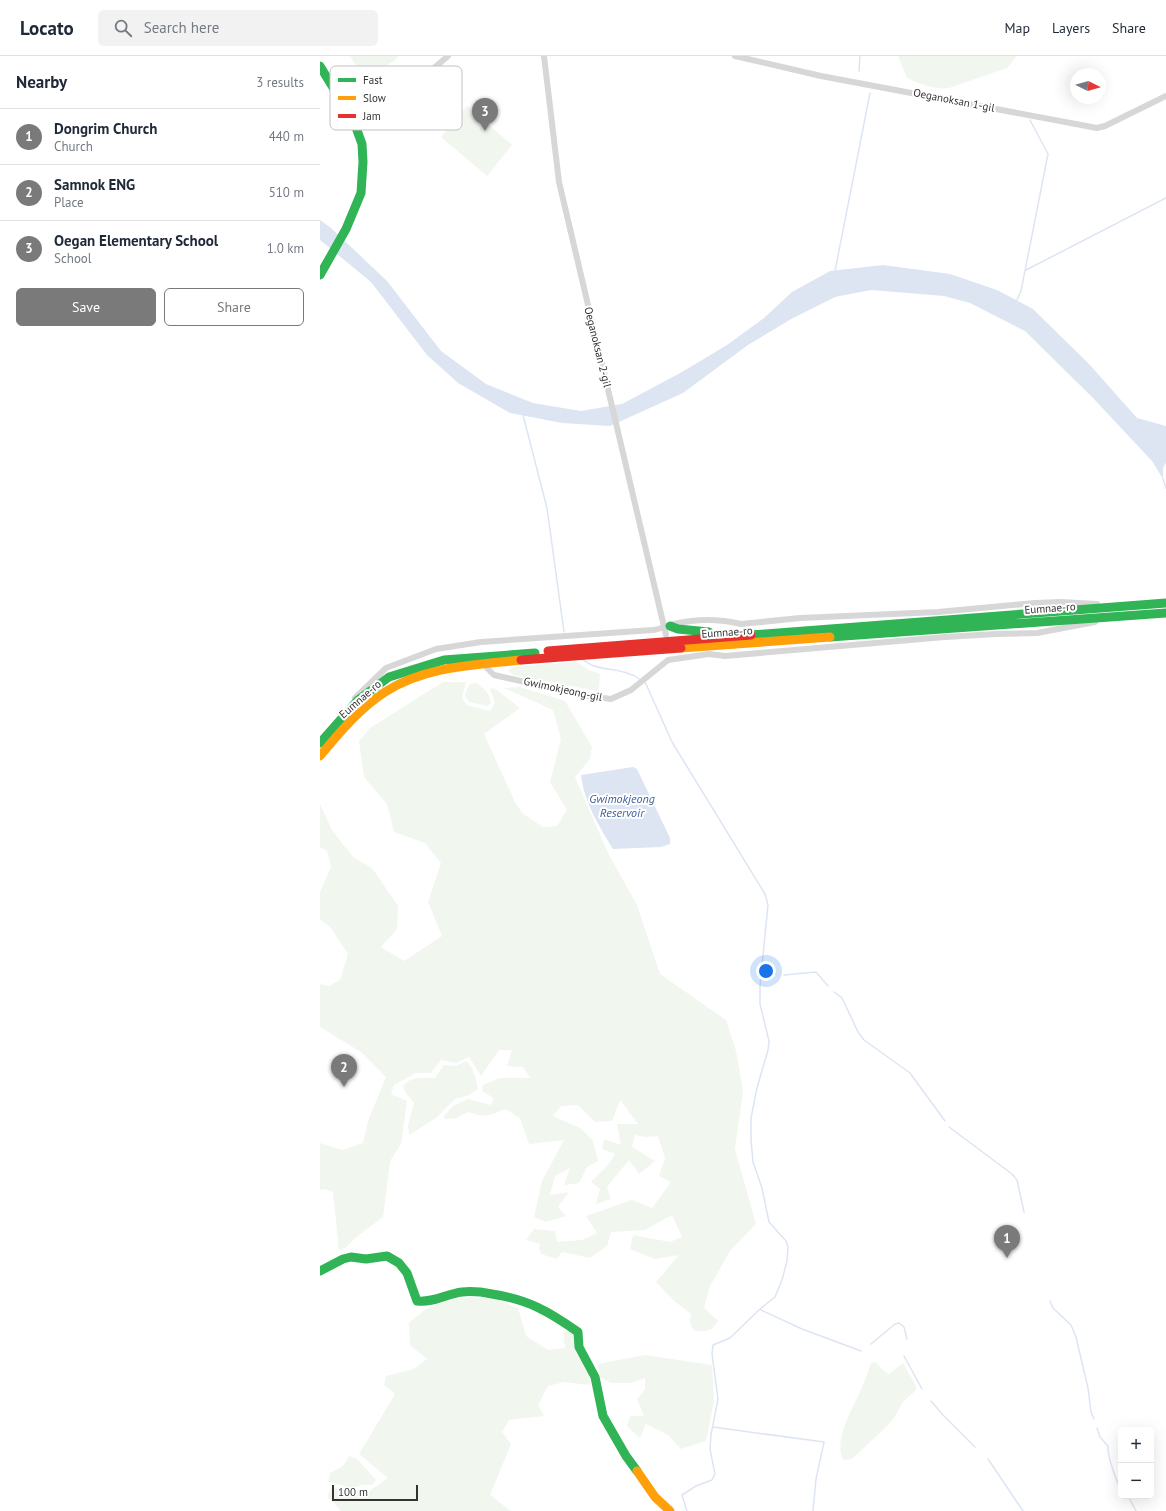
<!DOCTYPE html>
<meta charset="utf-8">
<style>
body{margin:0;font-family:"PT Sans",sans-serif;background:#f2f2f3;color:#1f2937}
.controls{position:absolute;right:12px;bottom:12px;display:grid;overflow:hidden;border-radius:6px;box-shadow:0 4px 16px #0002}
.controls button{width:36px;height:36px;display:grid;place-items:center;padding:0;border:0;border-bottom:1px solid #e0e1e3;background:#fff;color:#1f2937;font:20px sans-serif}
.compass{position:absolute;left:750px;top:12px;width:36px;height:36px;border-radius:50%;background:#fff;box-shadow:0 4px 16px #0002;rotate:95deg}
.scale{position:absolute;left:12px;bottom:10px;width:86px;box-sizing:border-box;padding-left:4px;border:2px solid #333;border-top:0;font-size:11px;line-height:14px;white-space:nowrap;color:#333;-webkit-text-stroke:3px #fff;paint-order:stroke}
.you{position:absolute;left:446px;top:915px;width:14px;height:14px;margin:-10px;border:3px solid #fff;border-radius:50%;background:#1a73e8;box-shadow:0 0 0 6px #1a73e833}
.badge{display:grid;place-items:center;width:26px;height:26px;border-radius:50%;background:#7a7a7a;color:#fff;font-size:13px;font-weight:700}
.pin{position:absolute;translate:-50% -33px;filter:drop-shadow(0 1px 2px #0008)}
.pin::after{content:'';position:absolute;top:21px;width:14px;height:12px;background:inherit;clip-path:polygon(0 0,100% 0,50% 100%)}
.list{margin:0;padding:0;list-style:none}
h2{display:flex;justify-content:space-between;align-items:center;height:52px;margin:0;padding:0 16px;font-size:17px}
h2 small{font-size:13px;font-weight:400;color:#747a83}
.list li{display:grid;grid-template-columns:26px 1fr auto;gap:12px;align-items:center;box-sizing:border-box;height:56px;padding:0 16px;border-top:1px solid #e0e1e3}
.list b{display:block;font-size:15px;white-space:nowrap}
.list p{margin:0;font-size:13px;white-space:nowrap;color:#747a83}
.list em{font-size:13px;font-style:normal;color:#747a83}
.actions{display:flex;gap:8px;padding:12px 16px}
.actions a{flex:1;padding:9px 0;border:1px solid #7a7a7a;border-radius:6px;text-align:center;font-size:14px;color:#7a7a7a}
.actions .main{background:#7a7a7a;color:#fff}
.icon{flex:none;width:22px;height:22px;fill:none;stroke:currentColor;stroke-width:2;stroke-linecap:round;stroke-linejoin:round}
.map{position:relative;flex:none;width:846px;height:1455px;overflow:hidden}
header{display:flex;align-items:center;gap:24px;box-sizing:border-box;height:56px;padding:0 20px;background:#fff;border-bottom:1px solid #e0e1e3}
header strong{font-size:19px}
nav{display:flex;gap:22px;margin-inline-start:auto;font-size:14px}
.search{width:280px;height:36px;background:#f2f2f3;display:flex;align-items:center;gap:10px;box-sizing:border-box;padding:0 14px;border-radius:6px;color:#747a83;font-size:15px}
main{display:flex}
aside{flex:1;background:#fff}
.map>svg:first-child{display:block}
.green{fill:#f1f6ef}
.water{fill:#dde5f3}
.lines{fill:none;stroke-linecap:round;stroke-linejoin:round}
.stream{stroke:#dde5f3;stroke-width:1.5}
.street{stroke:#d7d7d7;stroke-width:6}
.fast{stroke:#30b455;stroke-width:9}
.slow{stroke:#ff9f0a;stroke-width:9}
.jam{stroke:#e5322d;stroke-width:9}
.labels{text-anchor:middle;stroke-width:4;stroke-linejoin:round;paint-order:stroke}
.street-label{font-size:11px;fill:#333;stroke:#fff}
.water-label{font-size:12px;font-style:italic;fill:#3e5e98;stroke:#fff}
.key{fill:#fff;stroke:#c2c2c2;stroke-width:1}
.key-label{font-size:11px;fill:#333}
</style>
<header>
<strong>Locato</strong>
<div class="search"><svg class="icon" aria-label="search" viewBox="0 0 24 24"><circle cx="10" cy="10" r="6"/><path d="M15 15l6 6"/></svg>Search here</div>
<nav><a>Map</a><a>Layers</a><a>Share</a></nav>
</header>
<main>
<aside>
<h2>Nearby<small>3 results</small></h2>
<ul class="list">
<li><span class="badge">1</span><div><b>Dongrim Church</b><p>Church</p></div><em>440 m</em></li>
<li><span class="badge">2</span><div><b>Samnok ENG</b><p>Place</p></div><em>510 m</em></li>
<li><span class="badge">3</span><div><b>Oegan Elementary School</b><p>School</p></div><em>1.0 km</em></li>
</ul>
<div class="actions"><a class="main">Save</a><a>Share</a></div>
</aside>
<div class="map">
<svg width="846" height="1455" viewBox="0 0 846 1455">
<rect width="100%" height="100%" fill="#fff"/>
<path class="green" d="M30 0H79L74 5 57 15 56 20 49 26H46Z
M578 0H697L687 12 629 32C615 34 600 28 587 22Z
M147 50 192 89 167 120 121 81Z
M256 606 269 614 280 618 279 631 277 635 193 619 188 615 193 611Z
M123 626H146L142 642 147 649 170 655 175 647 170 633 174 632 200 652 164 678 195 746 202 757 223 771 237 770 247 754 230 726 241 683 233 654 184 632 200 631 245 645 272 691 270 703 255 721 289 799 317 849 340 918 406 964 416 995 423 1034 415 1093 436 1168 410 1195 390 1230 384 1252 398 1265C391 1276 386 1276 373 1274L370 1267 371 1258 353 1244 336 1226 359 1199 335 1203 310 1193 313 1179 350 1186 362 1181 352 1159 325 1174 291 1176 287 1190 270 1202 242 1196 237 1203 221 1198 219 1192 220 1188 206 1184 214 1173 235 1175 237 1186 262 1184 277 1177 266 1160 312 1144 332 1152 351 1126 339 1120 345 1102 338 1080 325 1081 315 1079 312 1091 335 1105 319 1118 309 1104 287 1131 291 1143 276 1148 280 1133 271 1126 288 1109 295 1098 282 1093 284 1083 301 1089 297 1068H318L300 1044 292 1065 275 1066 258 1049 241 1050 233 1060 262 1073 273 1085 278 1105 267 1111 259 1127 244 1129 250 1112 235 1120 230 1139 249 1136 238 1151 246 1160 226 1166 214 1161 222 1125 244 1084 209 1088 200 1062 185 1053C168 1060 166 1062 148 1056L137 1062 125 1063 124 1060 133 1050 148 1043 171 1049 174 1042 162 1035 163 1029 179 1022H210L203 1011 187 1010 192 994H179L161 1020 149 1001 136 1007 121 1004 111 1017H96L74 1029 71 1038 87 1045 81 1088 70 1105 63 1161 39 1179 25 1192 19 1194 13 1136 4 1133 0 1134V1087L22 1094 43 1087 48 1065 66 1021 41 996 0 971V928L9 930 20 924 28 898 11 872 0 863V836L11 811 7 795 0 791V748L12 774 33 801 52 812 78 850 77 873 61 891 84 905 122 880 108 846 121 807 105 787 74 776 67 748 44 721 39 685 50 672Z
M157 627C165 633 170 638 171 647L167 650 149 646 145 640 147 633 150 628Z
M146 1005C154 1012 156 1023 158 1033L149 1039 135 1043 116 1062 89 1079 88 1069 94 1047 85 1036 83 1030C92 1020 102 1022 115 1022L124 1009 136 1010Z
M150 1241 176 1243 198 1252 206 1280 228 1294 245 1292 243 1274 255 1278 269 1318 270 1329 244 1326 228 1330 218 1349 224 1360 189 1364 182 1376 191 1388 170 1439 191 1455H21L7 1440 12 1431 48 1436 68 1422 39 1398 75 1338 64 1329 66 1320 94 1313 107 1303 90 1289 89 1267 106 1253 129 1244Z
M325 1299 392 1309 394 1345 386 1385 361 1393 348 1379 326 1368 320 1382 307 1370 310 1360H324L317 1343 325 1333V1322L311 1327H291L280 1321 278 1308Z
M555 1306 564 1315 569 1318 583 1307 596 1330V1334L583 1346 574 1362 566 1371 532 1403 523 1404C513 1383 534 1351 542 1331 546 1323 548 1315 551 1307Z
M29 1400 37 1403 56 1424 52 1429H42L32 1432 8 1426 10 1417 23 1410Z"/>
<path class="water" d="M0 164 11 172 67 225 121 295 166 328 213 347 261 355 302 348 362 316 407 289 444 262 472 236 510 215 563 209 630 218 677 234 713 253 769 308 817 362 846 370V407L843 412V423L832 405 772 341 705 275 650 247 624 240 551 234 515 241 473 262 428 289 363 337 290 370 242 367 190 357 138 327 107 299 51 226 0 184Z
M313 711 317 713 350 782V788L341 791 293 793C279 770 264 746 261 719Z"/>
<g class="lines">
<path class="stream" d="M539 15 540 0
M706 214 846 142
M515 215 550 37
M696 246 701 235 728 98 710 64
M203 359 227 452 244 576
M843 423 846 432
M263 604C267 606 271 609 274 610 290 615 307 613 321 624
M324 626 326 628 352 686 445 838 448 849 440 930V948L449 985 448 994 437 1032 431 1062V1084L433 1106 442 1132 449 1166 466 1185 468 1191 467 1205 462 1224 455 1241 440 1253 410 1282 393 1289 392 1298 398 1343 391 1379 390 1393 395 1418 392 1424 376 1430 362 1439 367 1455
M442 916 456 918
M464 919 496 916 508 930
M514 936 522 942 538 976 544 984 590 1017 625 1065
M629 1071 692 1118 697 1124 704 1156
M730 1245 733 1252 751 1269 756 1281 768 1332 771 1356 774 1363
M441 1254 482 1273 541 1295
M551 1288 575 1268 579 1267 584 1271 587 1283
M584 1300 602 1333
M611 1345 623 1359 655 1391
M393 1371 504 1386 496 1423 493 1455
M777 1372 780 1381 788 1390C787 1397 796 1427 801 1432
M668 1403 703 1455
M808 1440 816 1455"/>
<path class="street" d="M224 0 239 126 346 579
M415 0 501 20 777 72 785 70 846 40
M37 74 51 66 128 0
M166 604 167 612 174 619 268 640 291 643 311 634 348 604 389 598 405 600 625 581 676 578 717 577 775 566
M35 642 66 612 116 593 161 586 333 574C340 573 347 570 354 568 375 563 400 563 421 568L480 562 618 556 715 547 741 546 777 548"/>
<path class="fast" d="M0 10 34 66 42 88 43 106 41 137 26 173 0 219
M350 570 358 573 389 576
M431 579 846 547
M510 581 846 557
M0 687 38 644 69 621 124 604 215 597
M0 1215 23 1203 31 1201 46 1203 67 1200 79 1207 87 1217 97 1245C113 1247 126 1238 142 1236 152 1235 162 1236 172 1238 209 1244 228 1255 258 1276L259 1291 275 1321 283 1360 306 1400 317 1415"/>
<path class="slow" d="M361 592 510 581
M0 700C19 677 40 652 65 636 105 610 156 609 201 604
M317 1415 335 1441 350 1455"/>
<path class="jam" d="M228 595 431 579
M201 604 361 592"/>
</g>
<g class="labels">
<g class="street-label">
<text transform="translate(634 44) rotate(11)" y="4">Oeganoksan 1-gil</text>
<text transform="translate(278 291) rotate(76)" y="4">Oeganoksan 2-gil</text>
<text transform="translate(730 552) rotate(-4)" y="4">Eumnae-ro</text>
<text transform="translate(407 576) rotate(-4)" y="4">Eumnae-ro</text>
<text transform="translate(243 633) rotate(12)" y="4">Gwimokjeong-gil</text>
<text transform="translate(40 643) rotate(-41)" y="4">Eumnae-ro</text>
</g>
<g class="water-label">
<text x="302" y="747">Gwimokjeong<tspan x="302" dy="14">Reservoir</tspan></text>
</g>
</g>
<rect x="10" y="10" width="132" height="64" rx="6" class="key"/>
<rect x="18" y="22" width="18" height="4" fill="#30b455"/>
<rect x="18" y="40" width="18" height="4" fill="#ff9f0a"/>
<rect x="18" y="58" width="18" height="4" fill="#e5322d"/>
<g class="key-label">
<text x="43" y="28">Fast</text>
<text x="43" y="46">Slow</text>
<text x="43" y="64">Jam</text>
</g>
</svg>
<div class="controls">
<button>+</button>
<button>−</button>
</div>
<svg class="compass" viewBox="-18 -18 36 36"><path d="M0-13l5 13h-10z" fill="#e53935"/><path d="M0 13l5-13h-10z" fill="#747a83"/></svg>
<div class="scale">100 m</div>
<div class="you"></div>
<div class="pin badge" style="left:687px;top:1202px">1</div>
<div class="pin badge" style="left:24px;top:1031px">2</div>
<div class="pin badge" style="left:165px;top:75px">3</div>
</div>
</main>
